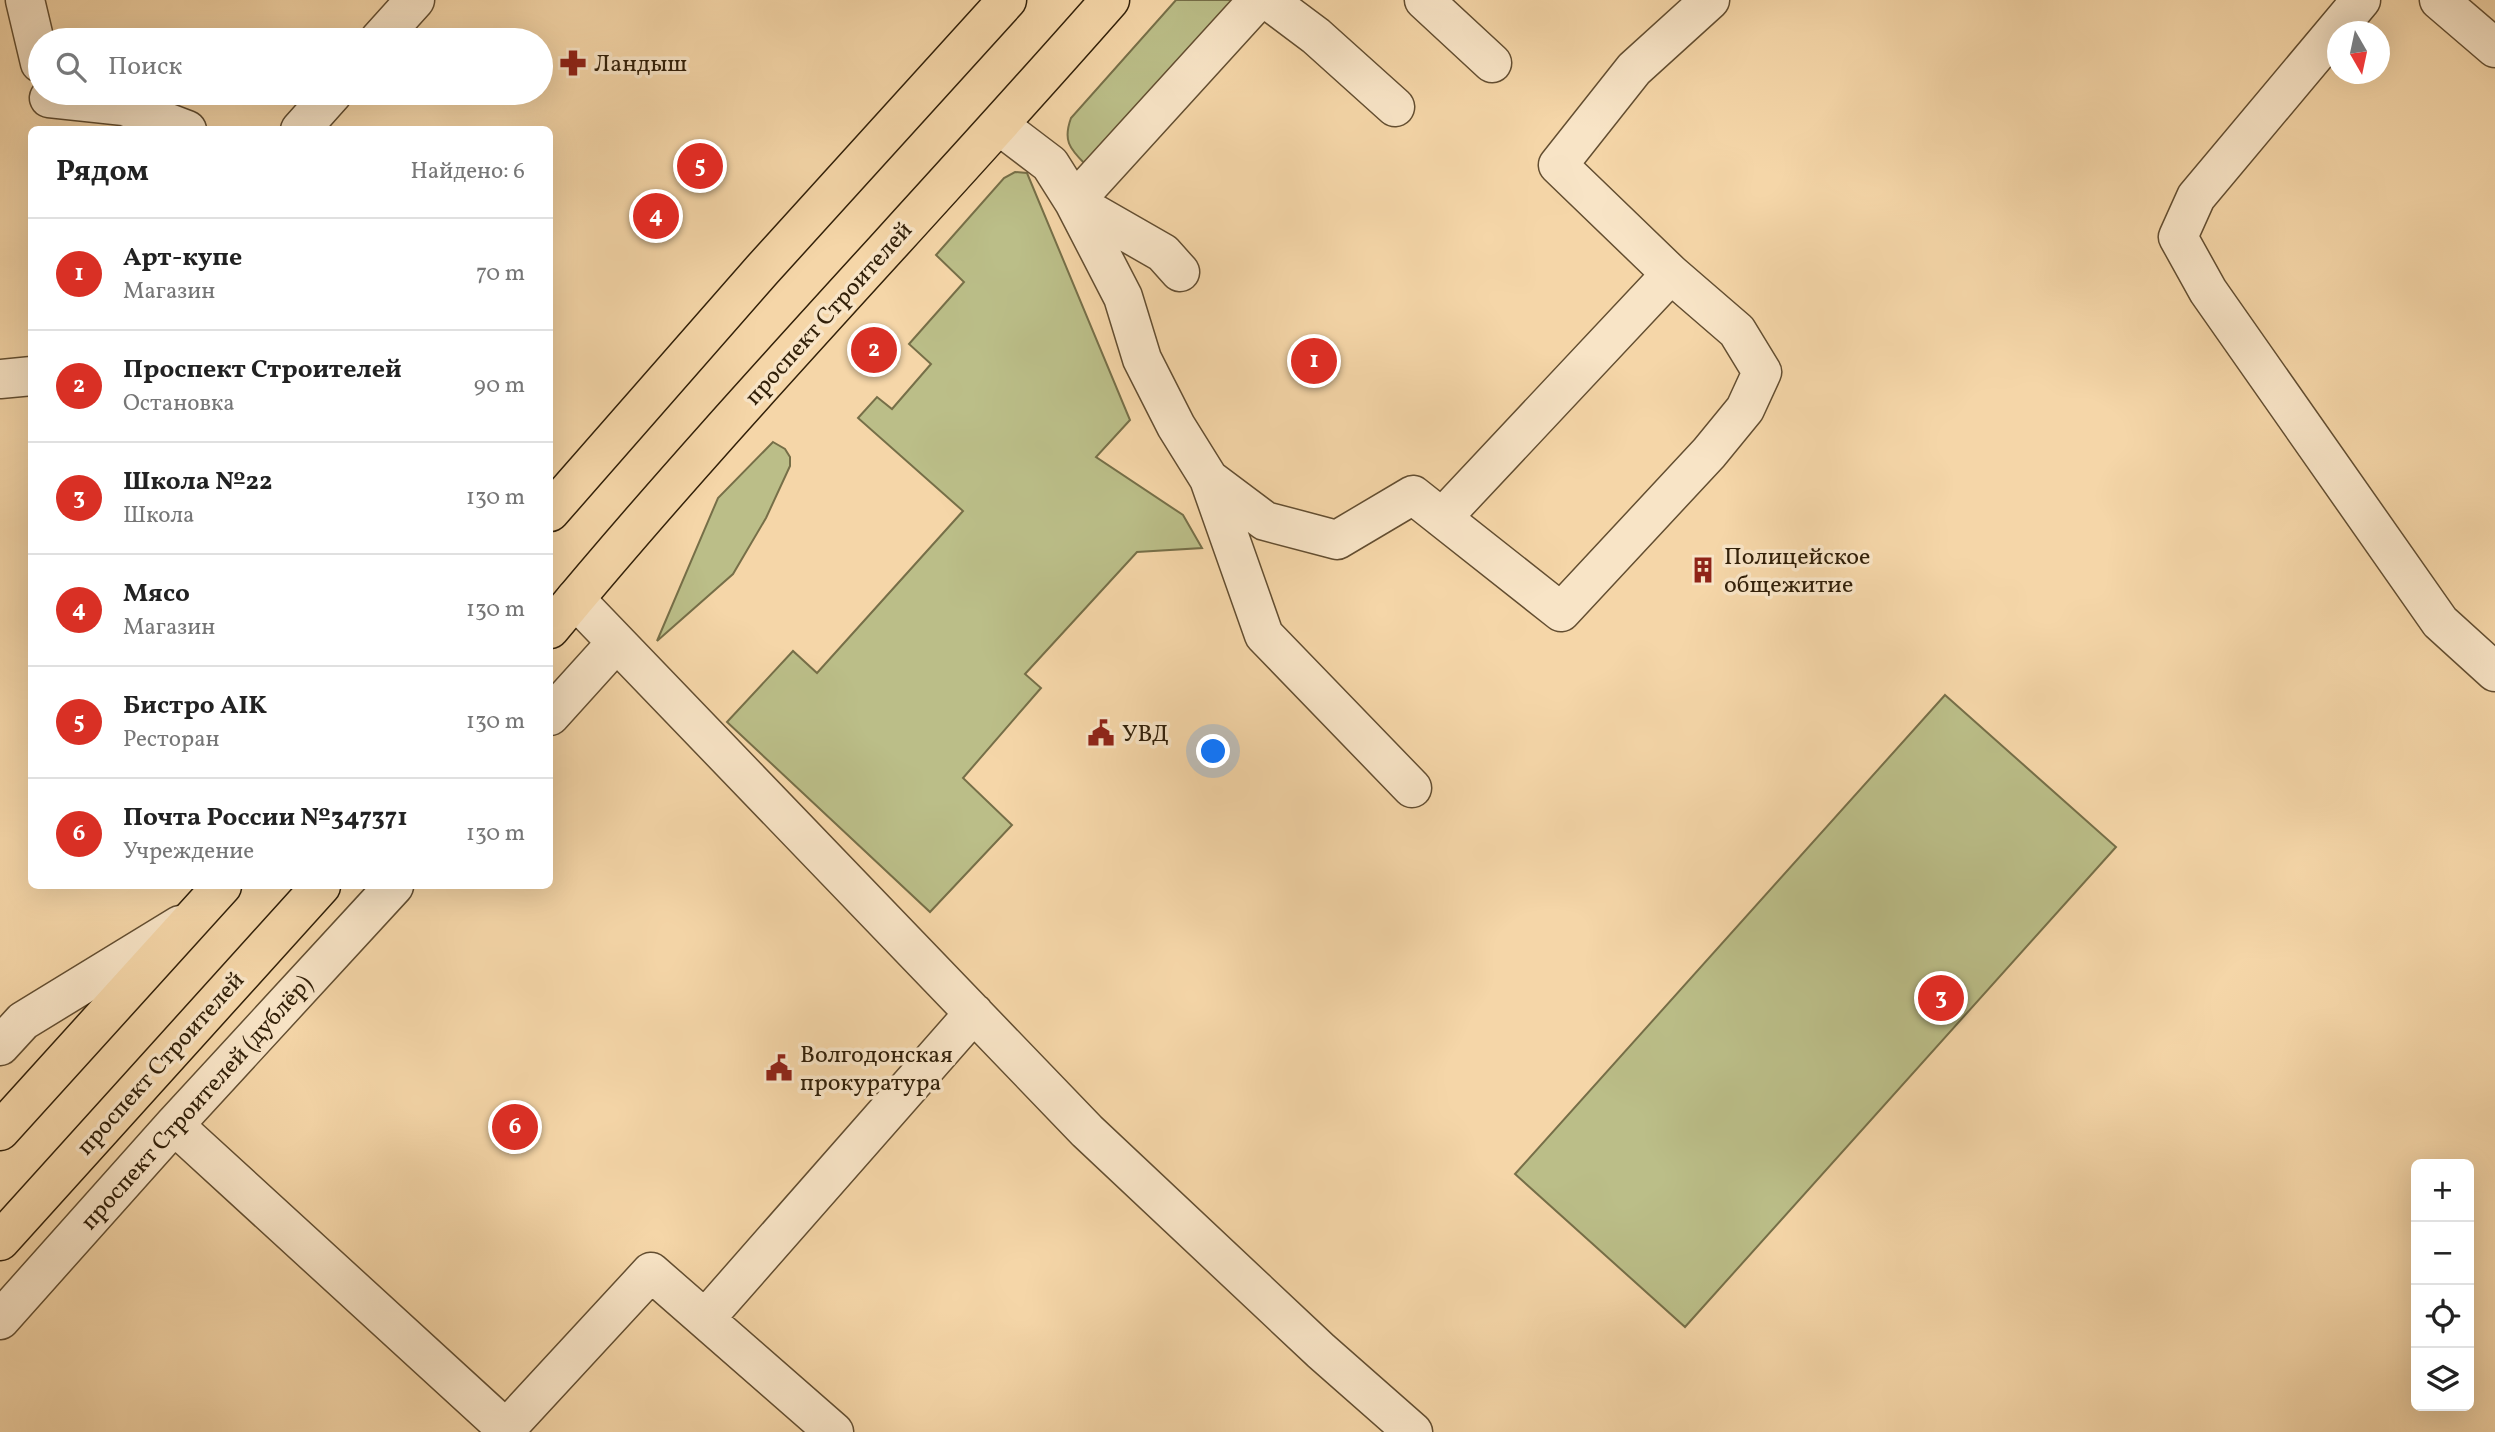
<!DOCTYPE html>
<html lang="ru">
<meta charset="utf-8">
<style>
body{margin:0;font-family:Vollkorn,serif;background:#f2f2f2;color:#222}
.controls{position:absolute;right:21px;bottom:21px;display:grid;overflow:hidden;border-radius:10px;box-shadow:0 7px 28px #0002}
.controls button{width:63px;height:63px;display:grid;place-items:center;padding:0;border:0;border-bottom:2px solid #e0e0e0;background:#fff;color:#222;font:35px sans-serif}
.compass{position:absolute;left:2327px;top:21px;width:63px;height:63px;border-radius:50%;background:#fff;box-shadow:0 7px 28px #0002;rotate:171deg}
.you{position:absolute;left:1214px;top:752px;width:24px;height:24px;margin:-18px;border:5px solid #fff;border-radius:50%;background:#1a73e8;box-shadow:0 0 0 10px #1a73e833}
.badge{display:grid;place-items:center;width:46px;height:46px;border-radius:50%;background:#d93025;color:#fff;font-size:23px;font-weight:700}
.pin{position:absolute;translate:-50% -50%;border:4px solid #fff;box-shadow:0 2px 7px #0006}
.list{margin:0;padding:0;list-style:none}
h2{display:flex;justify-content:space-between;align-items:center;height:91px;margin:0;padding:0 28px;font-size:30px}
h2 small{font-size:23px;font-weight:400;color:#767676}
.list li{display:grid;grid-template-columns:46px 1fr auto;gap:21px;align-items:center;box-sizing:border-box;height:112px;padding:0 28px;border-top:2px solid #e0e0e0}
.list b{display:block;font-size:26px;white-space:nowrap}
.list p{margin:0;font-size:23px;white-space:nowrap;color:#767676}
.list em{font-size:23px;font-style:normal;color:#767676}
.icon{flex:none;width:38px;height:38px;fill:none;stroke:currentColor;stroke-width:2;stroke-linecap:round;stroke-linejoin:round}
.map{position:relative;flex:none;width:2495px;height:1432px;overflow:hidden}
.search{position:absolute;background:#fff;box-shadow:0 7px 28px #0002;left:28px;top:28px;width:525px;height:77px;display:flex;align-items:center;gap:18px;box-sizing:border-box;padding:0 24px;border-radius:38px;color:#767676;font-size:26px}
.panel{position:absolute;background:#fff;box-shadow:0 7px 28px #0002;left:28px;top:126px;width:525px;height:763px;border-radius:10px}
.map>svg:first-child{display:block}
.green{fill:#bbbe88;stroke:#766f48;stroke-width:2}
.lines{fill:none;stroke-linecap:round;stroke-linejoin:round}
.minor-casing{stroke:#634e31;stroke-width:41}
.major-casing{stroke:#322009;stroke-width:41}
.minor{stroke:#f8e4c6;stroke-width:38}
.major{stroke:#f5d6a8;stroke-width:38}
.labels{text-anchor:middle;stroke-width:7;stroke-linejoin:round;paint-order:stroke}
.poi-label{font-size:24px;fill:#322009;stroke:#f8e4c6;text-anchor:start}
.street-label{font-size:24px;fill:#322009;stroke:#f8e4c6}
</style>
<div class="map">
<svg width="2495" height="1432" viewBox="0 0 2495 1432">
<rect width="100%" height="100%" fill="#f5d6a8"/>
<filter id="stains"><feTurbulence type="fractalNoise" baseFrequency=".00286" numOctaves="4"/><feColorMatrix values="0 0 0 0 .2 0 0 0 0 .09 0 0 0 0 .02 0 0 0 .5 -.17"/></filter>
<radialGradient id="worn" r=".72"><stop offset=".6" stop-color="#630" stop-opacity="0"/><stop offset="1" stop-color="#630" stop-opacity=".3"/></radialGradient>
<path class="green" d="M1176 0H1244L1085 164C1069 148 1063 140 1071 118Z
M1015 172 1027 173 1130 420 1096 457 1183 515 1202 548 1137 552 1025 674 1041 688 963 778 1012 825 930 912 727 722 793 651 817 673 963 511 858 418 877 397 892 409 931 364 909 344 964 282 936 255 1004 178Z
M773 442 785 449 790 457V466L766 518 733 574 657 641 718 498Z
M1945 695 2116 847 1685 1327 1515 1174Z"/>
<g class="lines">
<g class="minor-casing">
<path id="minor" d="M25 0 40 63
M1268 0 1316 36 1395 107
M1424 0 1492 63
M2361 0 2196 197 2178 237 2208 291 2440 622 2495 672
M2439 0 2495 48
M379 40 415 0
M49 98 124 106 187 130
M1000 126 1050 164 1074 202 1123 297 1142 359 1176 426 1209 479 1265 521 1337 540 1413 495 1561 612 1709 453 1745 409 1762 372 1737 331 1671 274 1558 165 1634 69 1710 0
M300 130 333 93
M1074 202 1258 0
M1074 202 1163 253 1180 272
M0 379 32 376
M1209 479 1264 635 1412 788
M1442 518 1671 274
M575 599 1087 1131 1321 1351 1413 1432
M550 716 616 643
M0 1046 23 1021 180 925
M174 1125 506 1429 651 1272 834 1432
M705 1319 974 1013
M0 1320 174 1125 394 886"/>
</g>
<g class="major-casing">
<path id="major" d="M550 512 762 270 1007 0
M550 629C729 413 925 211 1110 0
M0 1131 222 886
M0 1241 321 886"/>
</g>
<use href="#minor" class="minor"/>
<use href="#major" class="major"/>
</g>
<defs>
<g id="pharmacy-bare" transform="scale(2.1)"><path d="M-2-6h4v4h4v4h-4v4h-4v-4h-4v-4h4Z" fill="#8f2418" stroke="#f8e4c6" stroke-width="2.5" paint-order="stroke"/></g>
<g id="building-bare" transform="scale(2.1)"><path d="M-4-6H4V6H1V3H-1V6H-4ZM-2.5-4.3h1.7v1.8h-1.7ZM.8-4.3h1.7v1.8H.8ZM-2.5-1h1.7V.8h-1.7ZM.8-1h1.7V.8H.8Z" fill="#8f2418" stroke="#f8e4c6" stroke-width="2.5" paint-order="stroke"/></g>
<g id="civic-bare" transform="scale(2.1)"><path d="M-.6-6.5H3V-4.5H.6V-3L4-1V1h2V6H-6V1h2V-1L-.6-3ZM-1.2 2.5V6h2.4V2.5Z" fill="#8f2418" stroke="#f8e4c6" stroke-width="2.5" paint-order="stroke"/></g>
</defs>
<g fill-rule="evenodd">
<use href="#pharmacy-bare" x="573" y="63"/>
<use href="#building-bare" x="1703" y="570"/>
<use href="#civic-bare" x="1101" y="733"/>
<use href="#civic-bare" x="779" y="1068"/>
</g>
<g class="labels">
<g class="poi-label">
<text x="594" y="71">Ландыш</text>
<text x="1724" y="564">Полицейское<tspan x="1724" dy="28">общежитие</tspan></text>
<text x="1122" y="741">УВД</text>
<text x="800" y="1062">Волгодонская<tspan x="800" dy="28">прокуратура</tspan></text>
</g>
<g class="street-label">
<text transform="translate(828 313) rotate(-48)" y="8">проспект Строителей</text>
<text transform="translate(160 1063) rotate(-48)" y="8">проспект Строителей</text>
<text transform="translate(196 1102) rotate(-48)" y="8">проспект Строителей (дублёр)</text>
</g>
</g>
<rect width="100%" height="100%" filter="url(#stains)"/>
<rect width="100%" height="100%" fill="url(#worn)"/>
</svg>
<div class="controls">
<button>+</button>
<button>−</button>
<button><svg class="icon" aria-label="locate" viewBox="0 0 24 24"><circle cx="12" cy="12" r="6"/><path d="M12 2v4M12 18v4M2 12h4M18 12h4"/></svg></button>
<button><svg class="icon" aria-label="layers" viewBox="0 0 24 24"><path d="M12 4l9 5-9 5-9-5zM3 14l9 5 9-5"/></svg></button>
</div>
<svg class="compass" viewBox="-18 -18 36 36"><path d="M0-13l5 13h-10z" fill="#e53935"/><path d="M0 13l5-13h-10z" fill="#767676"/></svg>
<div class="you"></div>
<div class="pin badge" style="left:1314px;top:361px">1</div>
<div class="pin badge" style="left:874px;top:350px">2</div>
<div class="pin badge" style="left:1941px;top:998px">3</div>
<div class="pin badge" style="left:656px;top:216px">4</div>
<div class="pin badge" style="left:700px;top:166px">5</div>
<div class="pin badge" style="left:515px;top:1127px">6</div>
<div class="search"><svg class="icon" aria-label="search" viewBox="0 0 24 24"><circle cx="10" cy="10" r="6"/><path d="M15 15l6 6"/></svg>Поиск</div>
<section class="panel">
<h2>Рядом<small>Найдено: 6</small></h2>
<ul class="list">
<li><span class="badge">1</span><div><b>Арт-купе</b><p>Магазин</p></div><em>70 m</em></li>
<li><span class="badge">2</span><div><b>Проспект Строителей</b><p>Остановка</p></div><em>90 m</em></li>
<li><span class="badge">3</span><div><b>Школа №22</b><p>Школа</p></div><em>130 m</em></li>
<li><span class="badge">4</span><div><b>Мясо</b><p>Магазин</p></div><em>130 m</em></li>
<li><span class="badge">5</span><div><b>Бистро AIK</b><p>Ресторан</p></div><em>130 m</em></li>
<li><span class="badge">6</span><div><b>Почта России №347371</b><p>Учреждение</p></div><em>130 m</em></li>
</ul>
</section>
</div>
